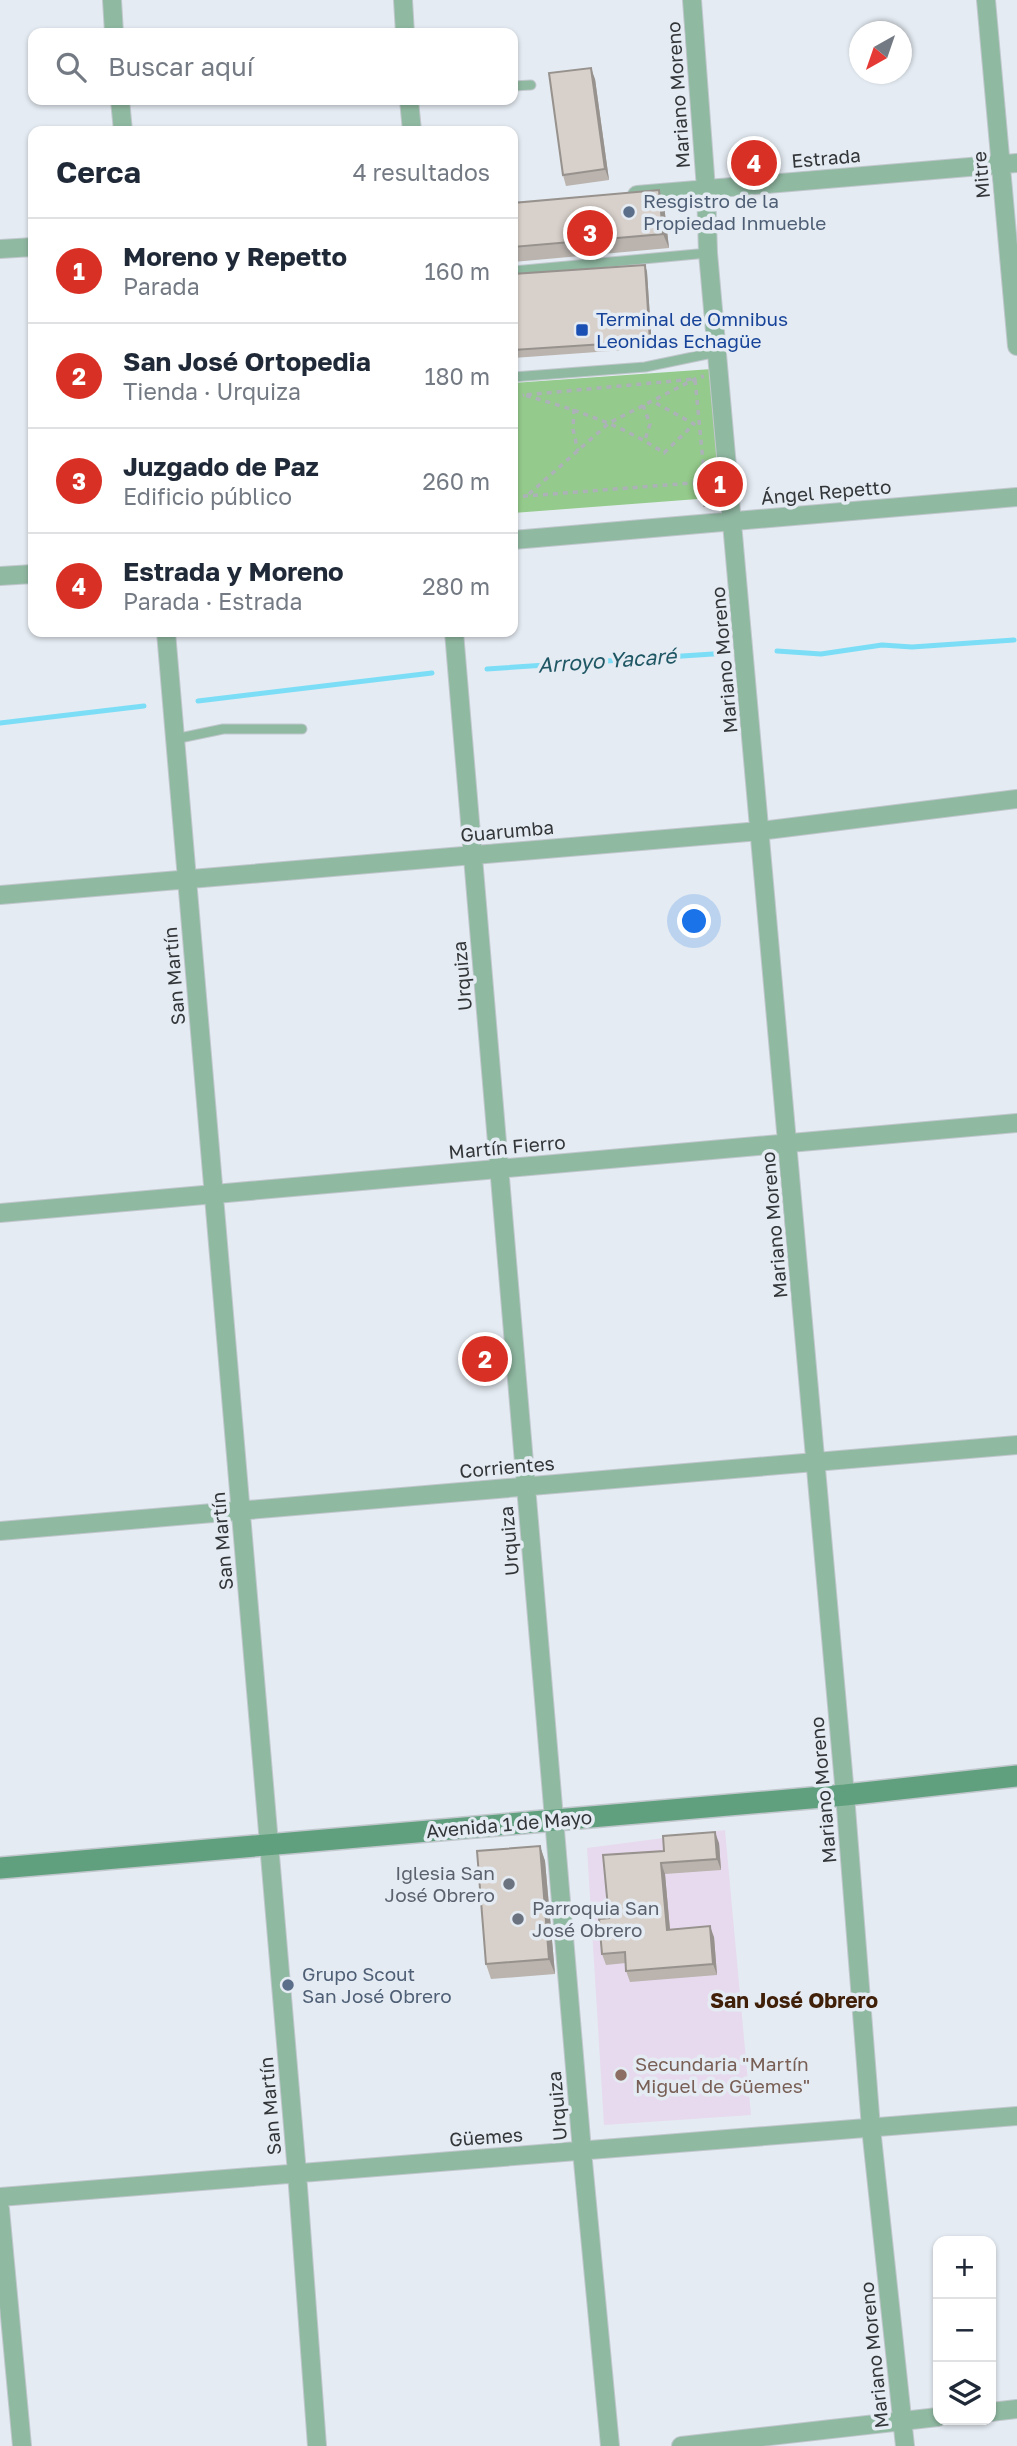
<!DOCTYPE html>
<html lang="es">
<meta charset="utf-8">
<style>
body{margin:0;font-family:"Golos Text",sans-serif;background:#f6f6f7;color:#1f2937}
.controls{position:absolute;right:21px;bottom:21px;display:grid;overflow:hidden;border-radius:14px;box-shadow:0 2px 5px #0004}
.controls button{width:63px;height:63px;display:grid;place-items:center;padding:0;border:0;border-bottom:2px solid #e0e1e3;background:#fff;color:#1f2937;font:35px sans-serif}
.compass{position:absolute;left:849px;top:21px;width:63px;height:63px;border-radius:50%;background:#fff;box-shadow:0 2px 5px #0004;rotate:220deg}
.you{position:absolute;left:695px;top:922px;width:24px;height:24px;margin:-18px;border:5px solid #fff;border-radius:50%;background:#1a73e8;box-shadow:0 0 0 10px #1a73e833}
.badge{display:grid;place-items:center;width:46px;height:46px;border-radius:50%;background:#d93025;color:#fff;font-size:23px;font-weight:700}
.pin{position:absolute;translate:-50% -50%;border:4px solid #fff;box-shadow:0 2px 7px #0006}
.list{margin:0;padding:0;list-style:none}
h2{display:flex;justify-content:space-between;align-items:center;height:91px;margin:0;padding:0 28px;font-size:30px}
h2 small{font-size:23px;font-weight:400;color:#747a83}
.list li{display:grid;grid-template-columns:46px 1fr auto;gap:21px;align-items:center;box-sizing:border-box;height:105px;padding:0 28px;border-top:2px solid #e0e1e3}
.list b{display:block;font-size:26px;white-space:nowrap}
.list p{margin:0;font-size:23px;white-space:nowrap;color:#747a83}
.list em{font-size:23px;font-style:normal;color:#747a83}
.icon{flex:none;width:38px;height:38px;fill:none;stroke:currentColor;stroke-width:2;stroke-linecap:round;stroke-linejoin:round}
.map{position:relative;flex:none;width:1017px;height:2446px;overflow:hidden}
.search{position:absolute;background:#fff;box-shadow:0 2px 5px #0004;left:28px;top:28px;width:490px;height:77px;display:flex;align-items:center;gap:18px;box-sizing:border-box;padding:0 24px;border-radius:14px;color:#747a83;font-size:26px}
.panel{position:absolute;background:#fff;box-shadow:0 2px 5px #0004;left:28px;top:126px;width:490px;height:511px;border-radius:14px}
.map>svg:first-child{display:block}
.education{fill:#e7daee}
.green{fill:#94ca8b}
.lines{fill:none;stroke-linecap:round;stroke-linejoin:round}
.stream{stroke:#7cddf6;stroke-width:5}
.service-casing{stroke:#c1c7cd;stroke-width:11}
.minor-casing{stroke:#c1c7cd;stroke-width:20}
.secondary-casing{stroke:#c1c7cd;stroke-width:24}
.path{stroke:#acb2b7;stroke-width:3.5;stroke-dasharray:5 5;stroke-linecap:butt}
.service{stroke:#90b9a2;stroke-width:9}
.minor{stroke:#90b9a2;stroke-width:18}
.secondary{stroke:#60a07e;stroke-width:21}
.wall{fill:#bab3ae}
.shaded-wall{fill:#97928d}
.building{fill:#d8d0ca;stroke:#97928d;stroke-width:2}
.service-dot{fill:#5c6f8a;stroke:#e4ebf2;stroke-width:2.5}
.transit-dot{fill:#1a4fb4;stroke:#e4ebf2;stroke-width:2.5}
.worship-dot{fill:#6b7280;stroke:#e4ebf2;stroke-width:2.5}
.education-dot{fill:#8d6e63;stroke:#e4ebf2;stroke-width:2.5}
.labels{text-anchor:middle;stroke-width:7;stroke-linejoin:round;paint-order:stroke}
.street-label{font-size:19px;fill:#333639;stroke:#e4ebf2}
.service-label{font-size:19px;fill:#4e5e75;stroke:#e4ebf2;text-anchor:start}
.transit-label{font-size:19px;fill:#164399;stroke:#e4ebf2;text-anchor:start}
.worship-label{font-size:19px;fill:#5b616d;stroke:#e4ebf2;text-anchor:end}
.education-label{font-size:19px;fill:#785e54;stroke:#e4ebf2;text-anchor:start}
.water-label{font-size:21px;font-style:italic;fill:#205765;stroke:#e4ebf2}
.neighbourhood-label{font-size:21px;font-weight:bold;fill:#402009;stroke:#e4ebf2}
</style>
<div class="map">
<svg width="1017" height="2446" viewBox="0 0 1017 2446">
<rect width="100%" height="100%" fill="#e4ebf2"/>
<path class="education" d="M725 1830 751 2115 604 2125 587 1848Z"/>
<path class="green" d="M712 369 722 486 711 498 513 513V383Z"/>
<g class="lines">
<path class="stream" d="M777 651 821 654 882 645 912 647 1014 640
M487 669 728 653
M198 701 432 673
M0 723 144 706"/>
<g class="service-casing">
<path id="service" d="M513 86 531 85
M513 271 708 253
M513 377 645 367 717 352
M175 739 223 729H302"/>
</g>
<g class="minor-casing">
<path id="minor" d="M112 0 114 33
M403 0 405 33
M692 0 706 189 708 253 845 1795 871 2128 905 2446
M986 0 1017 346
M120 100 123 131
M409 100 412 131
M637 195 1017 163
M0 249 33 247
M513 540 1017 497
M0 576 33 574
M166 632 297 2173 317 2446
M454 632 582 2151 610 2446
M0 895 760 831 1017 799
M0 1213 1017 1123
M0 1531 1017 1445
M0 2197 1017 2116
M0 2209 22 2446
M991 2412 1017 2409
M681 2446 938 2417"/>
</g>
<g class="secondary-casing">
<path id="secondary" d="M0 1868 845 1795 1017 1776"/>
</g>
<path class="path" d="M513 398 524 395
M643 405 650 424 645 440
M574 409 573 429 578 451
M529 494 609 423 695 379 704 376
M513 497 705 482 695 379 524 395C573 409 621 424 664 453L694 424 652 401
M705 507V482H707"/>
<use href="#service" class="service"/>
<use href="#minor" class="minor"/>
<use href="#secondary" class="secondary"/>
</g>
<path class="wall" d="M595 79 609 180 566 186 563 175Z
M659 190 664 205 669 248 513 262V203Z
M645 265 647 272 652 348 513 358V274Z
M719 1843 721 1870 665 1874 670 1930 714 1937 717 1975 630 1982 626 1971V1963L606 1965 602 1954 609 1918 664 1851Z
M540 1846 545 1861 555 1974 491 1979 486 1964Z"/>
<path class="shaded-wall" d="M591 68 595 79 609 180 605 169Z
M659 190 664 205 669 248 663 234Z
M645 265 647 272 652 348 650 341Z
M715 1832 719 1843 721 1870 717 1859Z
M540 1846 545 1861 555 1974 549 1959Z
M661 1863 665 1874 671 1941 667 1930Z
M710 1926 714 1937 717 1975 713 1964Z"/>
<path class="building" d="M591 68 605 169 563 175 549 73Z
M659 190 663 234 513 247V203Z
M645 265 650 341 513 350V274Z
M715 1832 717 1859 661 1863 667 1930 710 1926 713 1964 626 1971 625 1952 602 1954 599 1919 609 1918 603 1855 664 1851 663 1836Z
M540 1846 549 1959 486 1964 477 1851Z"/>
<g class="service-dot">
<circle cx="629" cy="212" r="7"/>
<circle cx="288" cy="1985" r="7"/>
</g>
<rect class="transit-dot" x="575" y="323" width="14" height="14" rx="3.5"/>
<g class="worship-dot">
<circle cx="509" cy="1884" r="7"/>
<circle cx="518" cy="1919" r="7"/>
</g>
<circle class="education-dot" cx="621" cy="2075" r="7"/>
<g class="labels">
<g class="street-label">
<text transform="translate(678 95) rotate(-94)" y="7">Mariano Moreno</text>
<text transform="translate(826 158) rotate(-5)" y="7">Estrada</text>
<text transform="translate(981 175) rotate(-95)" y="7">Mitre</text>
<text transform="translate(826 492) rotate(-5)" y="7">Ángel Repetto</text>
<text transform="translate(724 660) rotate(-95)" y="7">Mariano Moreno</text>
<text transform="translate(507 831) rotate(-5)" y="7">Guarumba</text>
<text transform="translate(174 976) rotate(-95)" y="7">San Martín</text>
<text transform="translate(462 976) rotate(-95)" y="7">Urquiza</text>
<text transform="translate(507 1147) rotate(-5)" y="7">Martín Fierro</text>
<text transform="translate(774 1225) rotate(-95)" y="7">Mariano Moreno</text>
<text transform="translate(507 1467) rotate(-5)" y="7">Corrientes</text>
<text transform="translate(222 1541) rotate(-95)" y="7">San Martín</text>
<text transform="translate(509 1541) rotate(-95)" y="7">Urquiza</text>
<text transform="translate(823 1790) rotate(-95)" y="7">Mariano Moreno</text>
<text transform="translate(509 1824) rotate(-5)" y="7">Avenida 1 de Mayo</text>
<text transform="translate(270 2106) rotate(-95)" y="7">San Martín</text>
<text transform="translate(557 2106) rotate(-95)" y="7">Urquiza</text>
<text transform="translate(486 2137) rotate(-4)" y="7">Güemes</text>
<text transform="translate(874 2355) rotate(-96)" y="7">Mariano Moreno</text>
</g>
<g class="service-label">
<text x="643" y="208">Resgistro de la<tspan x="643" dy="22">Propiedad Inmueble</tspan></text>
<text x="302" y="1981">Grupo Scout<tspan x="302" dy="22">San José Obrero</tspan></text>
</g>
<g class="transit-label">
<text x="596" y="326">Terminal de Omnibus<tspan x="596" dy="22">Leonidas Echagüe</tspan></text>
</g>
<g class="worship-label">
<text x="495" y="1880">Iglesia San<tspan x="495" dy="22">José Obrero</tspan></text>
<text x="532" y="1915" text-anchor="start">Parroquia San<tspan x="532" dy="22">José Obrero</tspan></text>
</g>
<g class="education-label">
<text x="635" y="2071">Secundaria "Martín<tspan x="635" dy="22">Miguel de Güemes"</tspan></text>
</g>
<g class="water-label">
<text transform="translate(607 661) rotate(-4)" y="7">Arroyo Yacaré</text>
</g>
<g class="neighbourhood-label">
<text x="794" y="2008">San José Obrero</text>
</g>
</g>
</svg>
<div class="controls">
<button>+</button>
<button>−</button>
<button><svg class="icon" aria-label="layers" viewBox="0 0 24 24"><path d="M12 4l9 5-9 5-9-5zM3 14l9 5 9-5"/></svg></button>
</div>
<svg class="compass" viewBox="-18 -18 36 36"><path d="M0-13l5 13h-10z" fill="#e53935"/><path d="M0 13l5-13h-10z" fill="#747a83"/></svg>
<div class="you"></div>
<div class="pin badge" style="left:720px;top:484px">1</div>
<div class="pin badge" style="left:485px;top:1359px">2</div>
<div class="pin badge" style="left:590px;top:233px">3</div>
<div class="pin badge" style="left:754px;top:163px">4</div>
<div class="search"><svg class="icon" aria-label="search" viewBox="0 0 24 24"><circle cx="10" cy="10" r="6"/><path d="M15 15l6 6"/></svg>Buscar aquí</div>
<section class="panel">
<h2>Cerca<small>4 resultados</small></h2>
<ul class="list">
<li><span class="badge">1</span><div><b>Moreno y Repetto</b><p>Parada</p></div><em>160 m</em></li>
<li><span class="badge">2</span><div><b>San José Ortopedia</b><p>Tienda · Urquiza</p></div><em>180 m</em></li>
<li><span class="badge">3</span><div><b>Juzgado de Paz</b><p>Edificio público</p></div><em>260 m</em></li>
<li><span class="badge">4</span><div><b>Estrada y Moreno</b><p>Parada · Estrada</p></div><em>280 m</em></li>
</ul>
</section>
</div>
